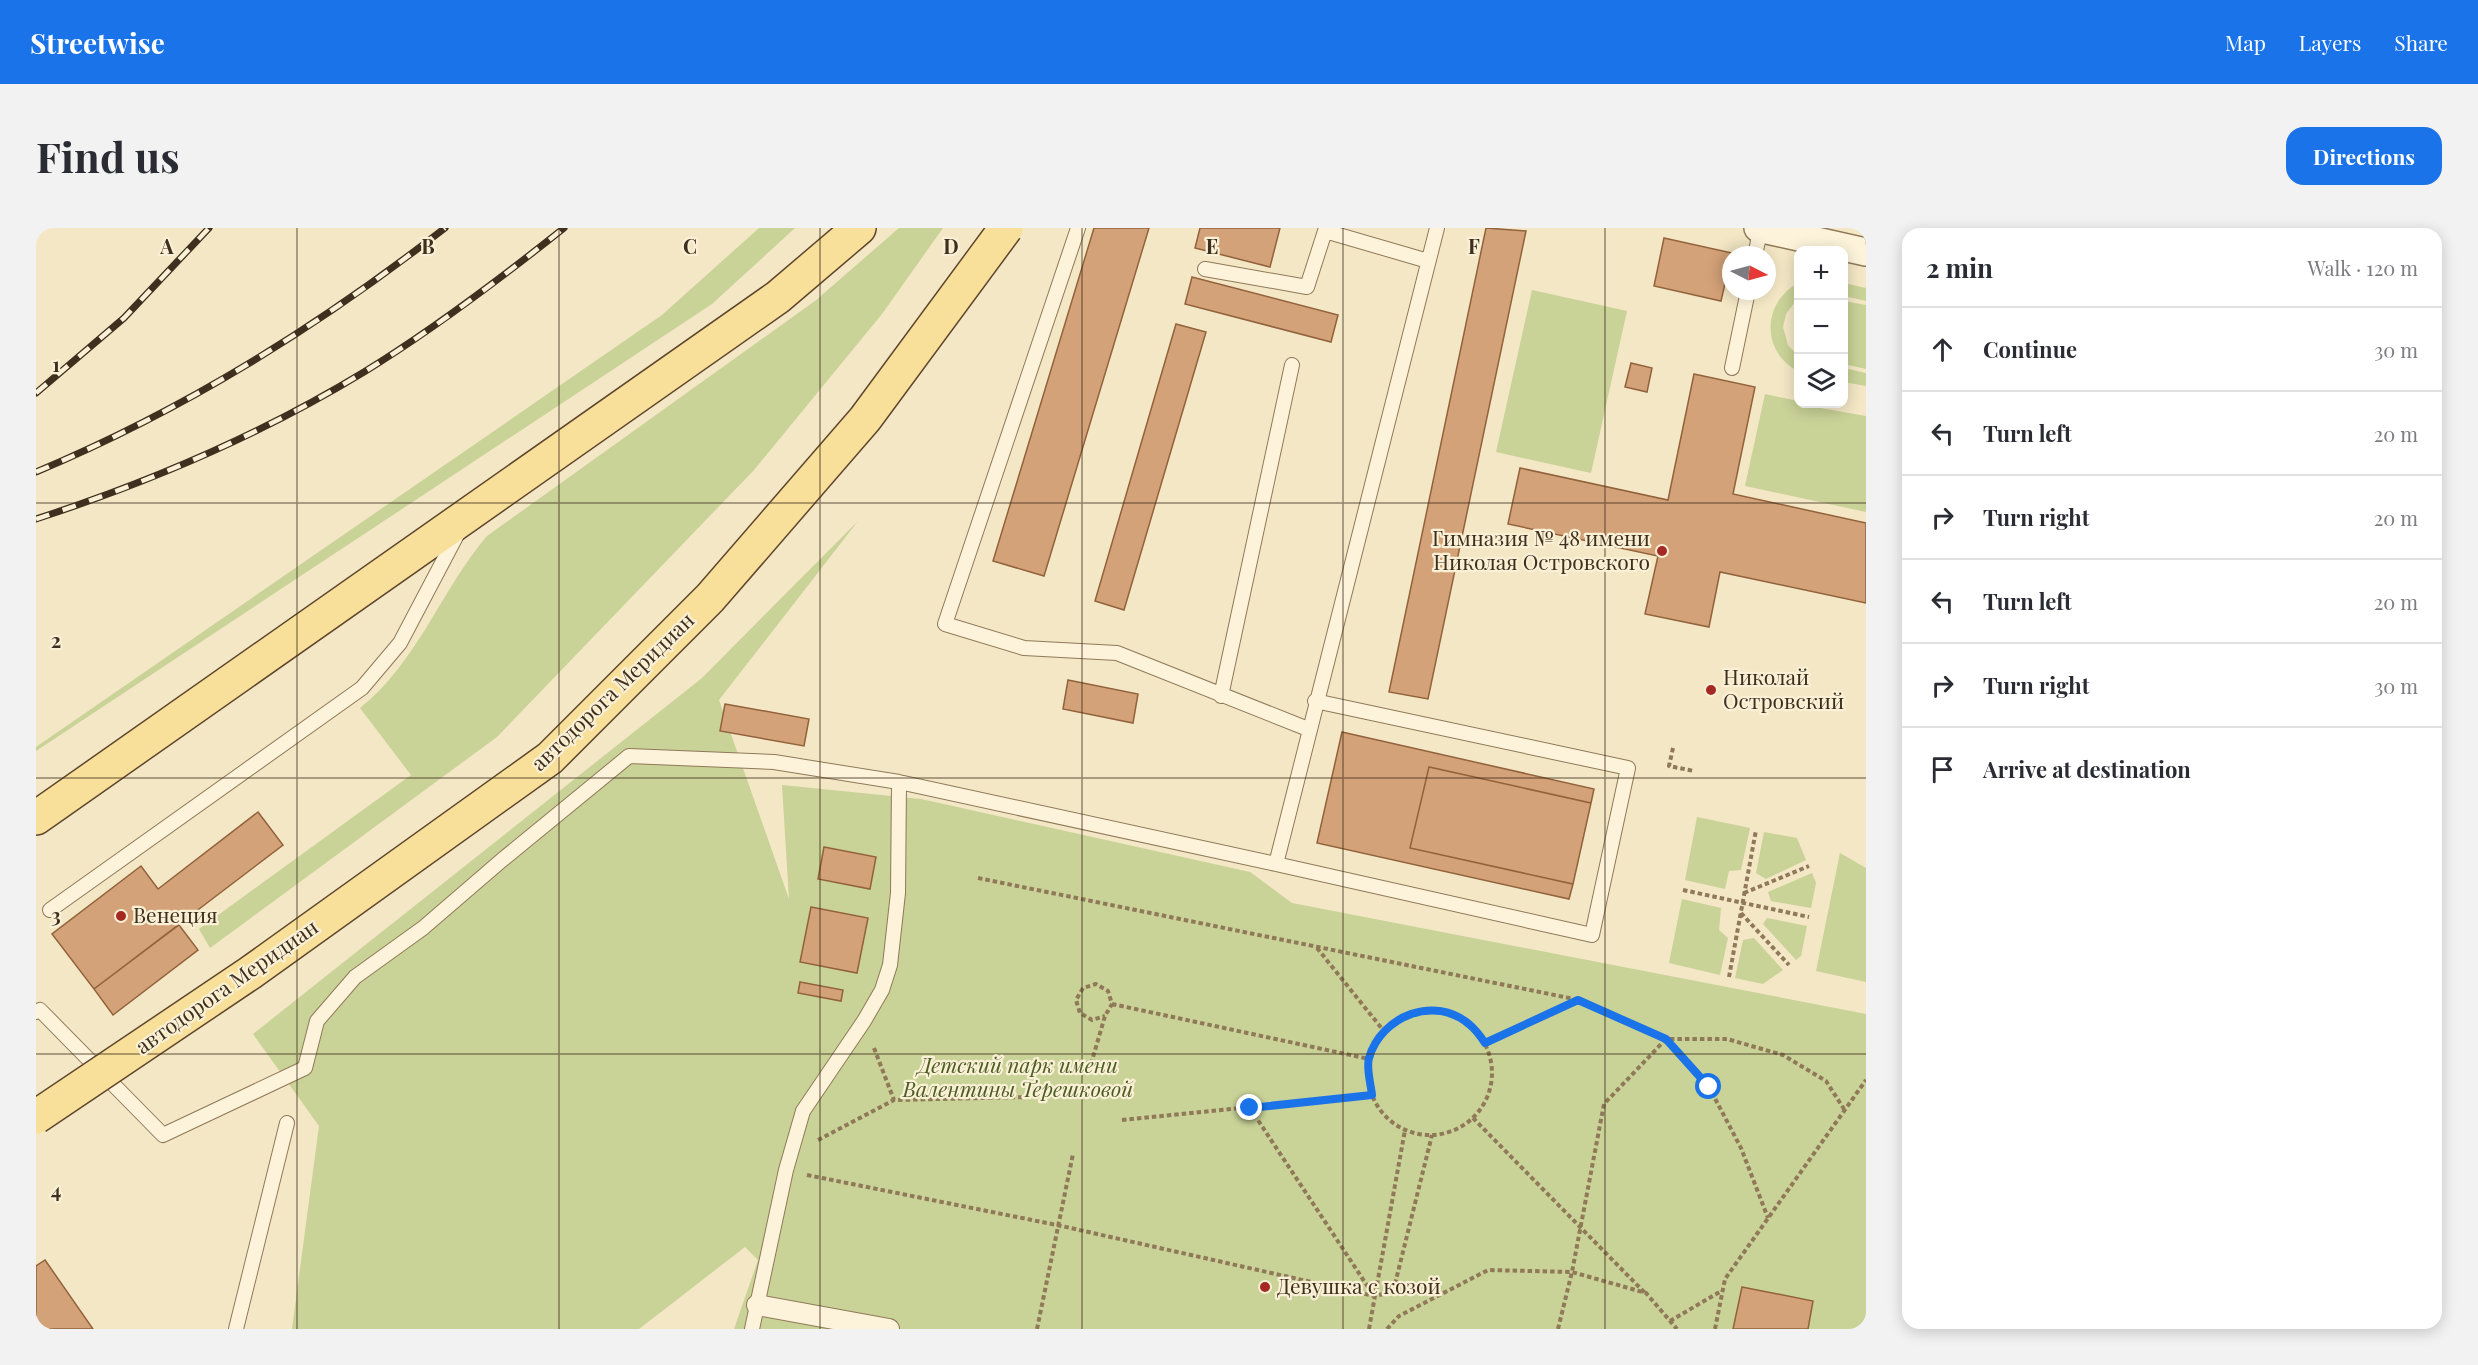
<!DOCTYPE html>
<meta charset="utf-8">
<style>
body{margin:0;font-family:"Playfair Display",serif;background:#f2f2f3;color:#2b2b33}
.controls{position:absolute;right:18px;top:18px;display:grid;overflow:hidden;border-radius:12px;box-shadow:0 3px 15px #0003}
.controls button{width:54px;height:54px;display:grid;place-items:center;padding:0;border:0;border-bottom:2px solid #e1e1e2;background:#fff;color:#2b2b33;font:30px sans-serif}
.compass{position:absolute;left:1686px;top:18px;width:54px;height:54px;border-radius:50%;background:#fff;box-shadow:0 3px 15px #0003;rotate:96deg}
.stop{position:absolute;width:18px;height:18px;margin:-14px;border:4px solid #1a73e8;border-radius:50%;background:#fff}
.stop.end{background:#1a73e8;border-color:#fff;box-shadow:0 2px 6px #0008}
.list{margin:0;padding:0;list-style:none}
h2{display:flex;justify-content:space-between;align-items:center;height:78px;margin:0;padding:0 24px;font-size:26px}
h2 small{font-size:20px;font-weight:400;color:#7c7c81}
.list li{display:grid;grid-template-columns:39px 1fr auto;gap:18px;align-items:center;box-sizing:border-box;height:84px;padding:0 24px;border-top:2px solid #e1e1e2}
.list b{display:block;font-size:22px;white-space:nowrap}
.list em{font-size:20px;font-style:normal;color:#7c7c81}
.icon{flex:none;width:33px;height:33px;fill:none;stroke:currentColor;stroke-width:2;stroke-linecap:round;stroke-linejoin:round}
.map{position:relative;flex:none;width:1830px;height:1101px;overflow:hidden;border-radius:18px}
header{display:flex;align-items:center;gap:36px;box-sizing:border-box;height:84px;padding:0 30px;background:#1a73e8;color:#fff}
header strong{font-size:28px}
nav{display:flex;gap:33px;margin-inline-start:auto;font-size:21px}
.intro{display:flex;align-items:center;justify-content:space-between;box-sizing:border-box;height:144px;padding:0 36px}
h1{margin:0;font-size:42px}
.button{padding:15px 27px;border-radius:18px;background:#1a73e8;color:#fff;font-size:21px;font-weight:700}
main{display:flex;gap:36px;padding:0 36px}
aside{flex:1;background:#fff;border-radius:18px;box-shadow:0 3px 15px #0003}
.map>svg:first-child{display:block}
.green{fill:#c9d297}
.building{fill:#d4a278;stroke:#92623c;stroke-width:1.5}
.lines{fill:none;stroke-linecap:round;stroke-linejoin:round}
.service-casing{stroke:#907959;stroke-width:16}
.pedestrian-casing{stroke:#907959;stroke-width:22}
.minor-casing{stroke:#907959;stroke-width:30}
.primary-casing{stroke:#5e462d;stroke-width:36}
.path{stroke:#907959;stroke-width:4;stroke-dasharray:4.5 3;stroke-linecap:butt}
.service{stroke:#fcf3da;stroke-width:14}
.pedestrian{stroke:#fcf3da;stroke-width:20}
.minor{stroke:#fcf3da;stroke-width:27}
.primary{stroke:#f8df9a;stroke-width:33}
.rail-casing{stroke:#3f2f1e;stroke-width:7}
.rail{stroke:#f9f0d6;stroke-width:4.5;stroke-dasharray:14;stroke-linecap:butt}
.primary-bridge-casing{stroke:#5e462d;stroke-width:36;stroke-linecap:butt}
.primary-bridge{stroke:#f8df9a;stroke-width:33}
.route{stroke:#1a73e8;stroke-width:8}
.grid{fill:none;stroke:#3f2f1e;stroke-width:1.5;stroke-opacity:0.55}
.poi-dot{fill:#a52823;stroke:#f9f0d6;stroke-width:2}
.labels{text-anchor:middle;stroke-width:4.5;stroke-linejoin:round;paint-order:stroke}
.poi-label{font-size:21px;fill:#3f2f1e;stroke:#f9f0d6;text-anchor:start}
.street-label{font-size:21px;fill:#3f2f1e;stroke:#f9f0d6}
.park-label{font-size:21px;font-style:italic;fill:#4c5d23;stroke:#f9f0d6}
.grid-label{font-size:20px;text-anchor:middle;font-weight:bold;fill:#3f2f1e;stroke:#f9f0d6;stroke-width:4.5;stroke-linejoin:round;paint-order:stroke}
</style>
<header>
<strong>Streetwise</strong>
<nav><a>Map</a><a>Layers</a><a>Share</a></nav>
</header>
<div class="intro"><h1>Find us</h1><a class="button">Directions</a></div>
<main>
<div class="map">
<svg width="1830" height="1101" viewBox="0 0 1830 1101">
<rect width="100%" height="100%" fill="#f3e7c5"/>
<path class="green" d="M723 0H759L676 76 0 523V519L626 87Z
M863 0H907L846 86 718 242 461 509 174 720 163 701 375 547 324 480C381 435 405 362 451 308L779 73Z
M1762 55V70L1750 86 1747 99 1752 117 1762 128V143C1725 124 1726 75 1762 55Z
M1808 55 1830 60V73L1808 68Z
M1496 62 1591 83 1555 245 1460 224Z
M1808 73 1830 77V141L1808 136Z
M1808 140 1830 145V158L1808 154Z
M1729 166 1762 173V176L1830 188V284L1709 258Z
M822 293 683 472 753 671 746 557 885 571 1214 644 1256 675 1830 786V1090L1828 1101H698L722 1032 709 1019 603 1101H256L283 898 217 806 666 450Z
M1661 589 1714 600 1705 642 1693 643 1689 661 1649 652Z
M1728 604 1761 610 1770 632 1730 651 1720 645Z
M1804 625 1830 640V754L1780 743Z
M1776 645 1780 655 1775 680 1735 673 1732 664Z
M1646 671 1685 680 1683 702 1692 710 1684 747 1633 735Z
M1731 690 1771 698 1765 728 1760 732 1727 696Z
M1718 710 1747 742 1727 756 1699 750 1707 712Z"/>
<path class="building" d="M1058 0H1113L1008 348 957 333Z
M1164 0H1244L1234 39 1159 20Z
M1450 0 1490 3 1392 471 1353 464Z
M1628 10 1696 25 1685 73 1618 58Z
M1156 49 1302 87 1295 114 1149 76Z
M1140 96 1170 104 1088 382 1059 373Z
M1595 135 1616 140 1611 164 1589 159Z
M1658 146 1719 159 1697 266 1830 295V375L1684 344 1673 399 1609 386 1622 328 1472 296 1484 240 1632 272Z
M1032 452 1102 466 1097 495 1027 481Z
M689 476 773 491 768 518 684 503Z
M1306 504 1558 561 1555 575 1393 539 1374 620 1537 656 1533 671 1281 615Z
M1393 539 1555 575 1537 656 1374 620Z
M222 584 247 617 58 761 16 706 105 638 122 661Z
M788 619 840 629 834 661 782 651Z
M775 679 832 690 821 745 764 734Z
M143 697 162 722 77 787 58 761Z
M764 754 807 762 805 773 762 765Z
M9 1032 57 1101H0V1038Z
M1706 1059 1777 1073 1772 1101H1697Z"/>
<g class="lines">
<g class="service-casing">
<path id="service" d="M1042 0 909 396 988 420 1081 425 1272 501
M1289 3 1392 33
M1719 27 1725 0
M1169 41 1271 59 1290 0
M1696 140 1712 63
M1185 468 1256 137
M1240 636 1556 707 1592 540 1279 473
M14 682 326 460 364 415 423 303
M0 784 4 782 127 907 269 840 281 793 319 749 387 700 466 632 593 528 738 534 863 554 1240 636 1401 0
M200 1101 251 895
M716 1101 750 942 767 883 828 793 846 762 854 737 862 665 863 554"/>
</g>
<g class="pedestrian-casing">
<path id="pedestrian" d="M721 1077 853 1101"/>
</g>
<g class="minor-casing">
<path id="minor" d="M1722 0 1830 24"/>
</g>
<g class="primary-casing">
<path id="primary" d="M0 590 742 69 823 0"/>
</g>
<path class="path" d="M1637 520 1633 538 1658 543
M942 650 1543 772 1630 811H1691L1747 827 1790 853 1808 881
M1647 662 1773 689
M1708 665 1773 638
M1705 685 1753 737
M1281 720 1347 802
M1693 749 1720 602
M1076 776 1333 831
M1332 845a62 62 0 1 1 124 0a62 62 0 1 1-124 0Z
M1449 815 1541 773
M838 820 858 872
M1055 836 1069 788 1076 776 1072 763 1060 756 1047 760 1040 772 1044 785 1056 792 1069 788
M1214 880 1338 1068
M1437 890 1609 1065
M1086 892 1336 867
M782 912 858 872 993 869
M771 947 1021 997 1338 1068 1357 1064 1396 907
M1634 1093 1687 1062
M1001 1101 1037 926
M1333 1101 1369 902
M1351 1101 1363 1088 1452 1042 1536 1044 1610 1065 1641 1101
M1522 1101 1536 1044 1568 876 1630 811 1673 859 1705 920 1732 990
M1679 1101 1689 1051 1830 852"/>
<use href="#service" class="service"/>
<use href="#pedestrian" class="pedestrian"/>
<use href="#minor" class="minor"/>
<use href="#primary" class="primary"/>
<g class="rail-casing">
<path id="rail" d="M0 165 88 90 173 0
M0 244C150 181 281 99 409 0
M0 291C114 254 226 206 328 144 398 101 464 51 528 0"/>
</g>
<use href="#rail" class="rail"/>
<g class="primary-bridge-casing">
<path id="primary-bridge" d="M0 889 214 745 514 530 674 370 829 191 970 0"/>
</g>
<use href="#primary-bridge" class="primary-bridge"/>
</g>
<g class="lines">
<path class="route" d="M1214 880 1336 867C1335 857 1330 840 1333 830 1345 788 1399 766 1434 797 1440 802 1445 809 1449 815L1542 772 1630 811 1673 859"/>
</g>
<path class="grid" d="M261 0V1101M523 0V1101M784 0V1101M1046 0V1101M1307 0V1101M1569 0V1101M0 275H1830M0 550H1830M0 826H1830"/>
<g class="poi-dot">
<circle cx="1626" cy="323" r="6"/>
<circle cx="1675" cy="462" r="6"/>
<circle cx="85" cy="688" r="6"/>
<circle cx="1229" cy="1059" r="6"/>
</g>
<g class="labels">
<g class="poi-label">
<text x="1614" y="318" text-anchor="end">Гимназия № 48 имени<tspan x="1614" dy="24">Николая Островского</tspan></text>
<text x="1687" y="457">Николай<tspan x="1687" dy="24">Островский</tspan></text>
<text x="97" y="695">Венеция</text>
<text x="1241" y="1066">Девушка с козой</text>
</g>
<g class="street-label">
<text transform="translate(577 464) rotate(-44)" y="7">автодорога Меридиан</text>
<text transform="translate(191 759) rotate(-35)" y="7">автодорога Меридиан</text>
</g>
<g class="park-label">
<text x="982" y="845">Детский парк имени<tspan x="982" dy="24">Валентины Терешковой</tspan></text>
</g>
</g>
<g class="grid-label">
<text x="131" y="26">A</text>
<text x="392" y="26">B</text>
<text x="654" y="26">C</text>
<text x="915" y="26">D</text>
<text x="1176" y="26">E</text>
<text x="1438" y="26">F</text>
<text x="20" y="144">1</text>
<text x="20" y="420">2</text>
<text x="20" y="695">3</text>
<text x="20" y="970">4</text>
</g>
</svg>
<div class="controls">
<button>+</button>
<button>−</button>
<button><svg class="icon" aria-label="layers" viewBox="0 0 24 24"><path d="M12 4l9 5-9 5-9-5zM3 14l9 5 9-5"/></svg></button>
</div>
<svg class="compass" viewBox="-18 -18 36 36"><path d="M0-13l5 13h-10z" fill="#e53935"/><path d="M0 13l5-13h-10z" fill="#7c7c81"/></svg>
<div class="stop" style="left:1673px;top:859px"></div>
<div class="stop end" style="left:1214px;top:880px"></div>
</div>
<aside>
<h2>2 min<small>Walk · 120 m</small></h2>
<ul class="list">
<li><svg class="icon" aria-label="ahead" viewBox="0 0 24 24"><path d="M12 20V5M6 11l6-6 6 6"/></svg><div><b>Continue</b></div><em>30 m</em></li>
<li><svg class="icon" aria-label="left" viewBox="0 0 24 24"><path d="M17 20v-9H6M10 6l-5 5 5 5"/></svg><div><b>Turn left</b></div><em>20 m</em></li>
<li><svg class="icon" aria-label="right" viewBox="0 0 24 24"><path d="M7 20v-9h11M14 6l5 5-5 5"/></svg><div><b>Turn right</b></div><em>20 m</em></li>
<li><svg class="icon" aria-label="left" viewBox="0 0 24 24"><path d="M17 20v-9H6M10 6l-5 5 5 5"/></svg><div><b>Turn left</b></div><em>20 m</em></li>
<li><svg class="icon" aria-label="right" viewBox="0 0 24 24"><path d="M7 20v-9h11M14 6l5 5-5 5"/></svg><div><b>Turn right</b></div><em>30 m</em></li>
<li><svg class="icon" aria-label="arrive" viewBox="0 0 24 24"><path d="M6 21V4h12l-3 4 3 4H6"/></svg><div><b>Arrive at destination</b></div></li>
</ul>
</aside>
</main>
